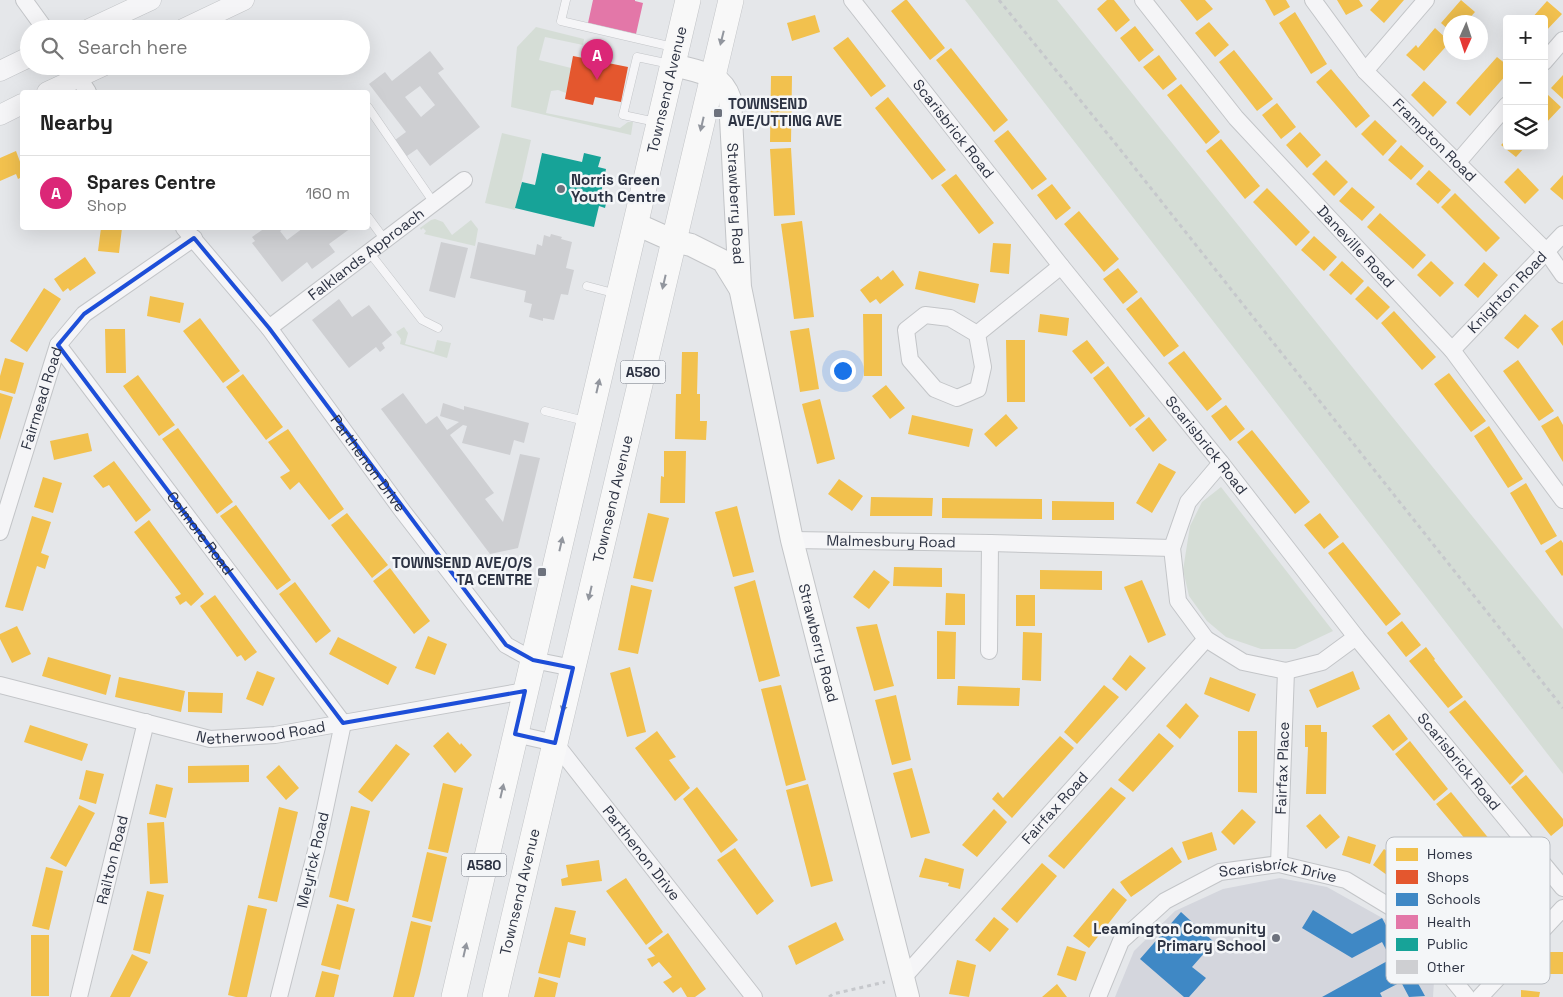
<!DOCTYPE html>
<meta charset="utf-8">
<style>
body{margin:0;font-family:"Space Grotesk",sans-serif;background:#f6f6f6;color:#222}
.controls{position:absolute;right:15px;top:15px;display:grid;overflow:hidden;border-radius:5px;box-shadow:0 5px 20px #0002}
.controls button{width:45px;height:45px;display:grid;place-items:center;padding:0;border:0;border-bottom:1px solid #e0e0e0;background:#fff;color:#222;font:25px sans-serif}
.compass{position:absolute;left:1443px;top:15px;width:45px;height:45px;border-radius:50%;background:#fff;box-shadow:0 5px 20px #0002;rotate:183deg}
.you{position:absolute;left:842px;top:370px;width:18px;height:18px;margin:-12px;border:4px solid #fff;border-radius:50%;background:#1a73e8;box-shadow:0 0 0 8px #1a73e833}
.badge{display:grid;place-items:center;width:32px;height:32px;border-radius:50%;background:#db2777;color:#fff;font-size:16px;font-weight:700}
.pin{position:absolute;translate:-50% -41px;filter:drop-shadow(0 1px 2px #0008)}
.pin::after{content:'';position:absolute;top:26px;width:18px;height:15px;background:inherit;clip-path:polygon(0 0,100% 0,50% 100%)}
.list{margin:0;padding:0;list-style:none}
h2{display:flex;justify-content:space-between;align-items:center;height:65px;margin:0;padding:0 20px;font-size:21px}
h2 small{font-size:16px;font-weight:400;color:#767676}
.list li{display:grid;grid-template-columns:32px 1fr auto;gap:15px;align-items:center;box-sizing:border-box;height:75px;padding:0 20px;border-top:1px solid #e0e0e0}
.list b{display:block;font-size:19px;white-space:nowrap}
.list p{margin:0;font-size:16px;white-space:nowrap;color:#767676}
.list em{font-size:16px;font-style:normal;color:#767676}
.icon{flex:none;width:28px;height:28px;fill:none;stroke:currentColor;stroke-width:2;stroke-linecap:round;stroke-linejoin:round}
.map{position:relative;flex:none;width:1563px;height:997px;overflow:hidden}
.search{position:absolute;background:#fff;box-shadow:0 5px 20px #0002;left:20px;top:20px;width:350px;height:55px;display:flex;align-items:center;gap:12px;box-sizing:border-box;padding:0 18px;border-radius:28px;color:#767676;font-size:19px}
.panel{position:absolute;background:#fff;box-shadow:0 5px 20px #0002;left:20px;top:90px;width:350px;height:140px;border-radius:5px}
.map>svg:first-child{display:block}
.built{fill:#d4d6dd}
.green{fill:#d5ddd6}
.homes{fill:#f2c14e}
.shops{fill:#e4572e}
.schools{fill:#3f88c5}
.health{fill:#e377a8}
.public{fill:#17a398}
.building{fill:#cecfd2;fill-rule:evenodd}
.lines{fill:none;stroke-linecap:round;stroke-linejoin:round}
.service-casing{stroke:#c3c5c8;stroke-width:9}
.minor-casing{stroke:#c3c5c8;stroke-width:18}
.tertiary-casing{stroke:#c3c5c8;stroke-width:21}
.secondary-casing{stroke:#c3c5c8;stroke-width:24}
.primary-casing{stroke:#c2c4c7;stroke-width:26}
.path{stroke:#c6c8cc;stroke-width:3;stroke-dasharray:4 4;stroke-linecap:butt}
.service{stroke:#f5f5f7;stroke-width:8}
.minor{stroke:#f5f5f7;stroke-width:16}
.tertiary{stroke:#f5f5f7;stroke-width:20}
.secondary{stroke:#f8f8f8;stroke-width:22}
.primary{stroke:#f8f8f8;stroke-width:25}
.oneway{fill:#92969e}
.marked{fill:none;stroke:#1d4ed8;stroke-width:4;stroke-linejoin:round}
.poi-dot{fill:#6d727d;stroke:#f4f6f8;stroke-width:2}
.labels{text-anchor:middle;stroke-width:5;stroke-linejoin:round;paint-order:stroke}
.shield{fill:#f4f6f8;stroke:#696e79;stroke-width:1}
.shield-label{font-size:14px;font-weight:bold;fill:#2d3343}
.street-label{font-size:15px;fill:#2d3343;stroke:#f4f6f8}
.poi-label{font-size:15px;font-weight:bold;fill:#2d3343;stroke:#f4f6f8;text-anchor:start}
.key{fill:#f4f6f8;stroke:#b8bcc2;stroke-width:1}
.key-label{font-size:14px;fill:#2d3343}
</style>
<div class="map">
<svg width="1563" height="997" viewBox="0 0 1563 997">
<rect width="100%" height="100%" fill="#e5e7ea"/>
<path class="built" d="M1280 878 1327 887 1393 924 1434 981 1433 997H1115L1134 951 1175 911 1223 889Z"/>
<path class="green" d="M965 0H1057L1563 629V774Z
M536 27 584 39 583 45 545 37 539 60 571 68 566 93 558 90 551 91 546 113 620 128 628 122H633L631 135 511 107 517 47Z
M502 133 531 140 515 210 485 203Z
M435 219 443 222 452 235 471 220 478 229 475 246 424 234 426 231 423 228 421 230 420 228 431 220Z
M404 327 408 333 405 344 434 352 437 340 451 343 447 358 400 344 401 339 396 332Z
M1221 487 1333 631 1295 649H1261L1226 637 1207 621 1189 596 1183 570 1190 526 1202 502Z"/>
<path class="homes" d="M905 0H907L945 48 930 60 891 11Z
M1107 0H1114L1130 20 1116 32 1097 9Z
M1180 0H1205L1213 9 1197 21Z
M1265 0H1286L1290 7 1274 16Z
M1337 0H1359L1363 6 1346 15Z
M1379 0H1404L1384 23 1370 10Z
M1461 0 1475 12 1466 22H1450V31L1441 23Z
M1547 1 1562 14 1544 33V19H1531Z
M1295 12 1327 64 1311 74 1279 23Z
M815 15 820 32 792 41 787 23Z
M1209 22 1229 45 1215 57 1195 33Z
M1135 26 1154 50 1139 62 1120 38Z
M1435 28 1450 42 1424 71 1406 55 1416 45 1418 48Z
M848 37 886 86 871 97 833 48Z
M951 48 1008 120 994 132 936 60Z
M1234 50 1273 99 1257 111 1219 62Z
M1159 55 1177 79 1163 90 1143 67Z
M1497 57 1507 65V74L1470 116 1456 103Z
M1331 69 1370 116 1356 128 1316 82Z
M1563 75V99L1551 88Z
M771 76H792L791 142H770Z
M1424 81 1447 102 1433 117 1411 95Z
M1181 84 1220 132 1206 144 1167 95Z
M1547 94 1561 107 1544 125V97Z
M888 97 946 170 932 180 875 108Z
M1277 103 1296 127 1281 139 1262 115Z
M1375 120 1397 141 1383 156 1361 134Z
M1008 130 1047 179 1032 190 994 141Z
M1300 132 1321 155 1307 168 1286 145Z
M1221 139 1260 186 1245 199 1206 151Z
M1507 139V146H1526L1516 157 1501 145Z
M1401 145 1424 166 1411 180 1388 160Z
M791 148 795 215 774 216 770 149Z
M16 151 22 167V177L18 179 16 174 0 181V158Z
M1326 160 1348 182 1334 196 1312 174Z
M1518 168 1539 190 1525 204 1504 182Z
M1429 170 1451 190 1438 204 1416 184Z
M956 174 994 223 979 234 941 185Z
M1563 175V200L1550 189Z
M1052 184 1071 208 1056 220 1037 195Z
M1352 187 1375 207 1362 221 1339 201Z
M1267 188 1310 232 1296 246 1253 202Z
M1455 193 1500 238 1486 252 1441 207Z
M1079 211 1119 259 1104 272 1064 224Z
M1380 213 1426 255 1413 269 1367 227Z
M802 221 814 317 794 319 781 224Z
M101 228H122L119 253 98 251Z
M1314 236 1337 257 1324 271 1301 250Z
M993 243 1011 244 1009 274 990 272Z
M85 257 96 273 70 291 68 288 63 292 54 279Z
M1342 261 1364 281 1351 295 1329 275Z
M1431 261 1454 283 1440 297 1417 275Z
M1484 262 1498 275 1478 298 1464 285Z
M1118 268 1138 292 1123 304 1103 279Z
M893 270 904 285 880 304 876 299 870 303 860 290 878 276 881 280Z
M919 271 979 284 975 303 915 289Z
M1368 286 1390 307 1377 320 1355 299Z
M44 288 61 299 27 352 10 341Z
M150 296 184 303 180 323 147 316Z
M1141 297 1179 346 1164 357 1126 309Z
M1394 311 1436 357 1422 370 1381 323Z
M863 314H882V376H864Z
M1040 314 1069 318 1067 336 1038 332Z
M1525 314 1539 326 1518 349 1504 338Z
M200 318 240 371 223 383 183 331Z
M1563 320V346L1551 329Z
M809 328 819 389 800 392 790 331Z
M105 329H125L126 373H106Z
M1006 340H1025V402H1007Z
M1087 340 1105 363 1091 374 1072 351Z
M1184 351 1222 399 1207 411 1168 363Z
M682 352H698L697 394H700V421H707L706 440 675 439 676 394H681Z
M5 358 24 363 15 394 0 390V376Z
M1518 360 1554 411 1539 421 1503 371Z
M1108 366 1145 416 1130 427 1093 378Z
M1449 373 1486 421 1471 432 1434 384Z
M243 374 283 427 266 440 226 387Z
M138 375 175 425 159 436 123 386Z
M886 385 905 408 890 419 872 396Z
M0 393 13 397 0 440Z
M820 399 835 459 817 464 802 404Z
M1226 405 1245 429 1230 441 1211 416Z
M1006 414 1018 428 996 447 984 434Z
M912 415 973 429 969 447 908 434Z
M1558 416 1563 425V462L1541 426Z
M1149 417 1167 440 1153 452 1135 429Z
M1489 426 1523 479 1508 488 1474 436Z
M178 428 233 502 217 514 162 439Z
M288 429 344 509 329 520 299 482 290 490 280 477 290 471 268 442Z
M1252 430 1310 502 1295 514 1237 442Z
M88 433 92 451 54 460 50 441Z
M664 451H686L685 503H660L661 476 664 477Z
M114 461 151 510 136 522 109 485 103 488 93 476Z
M1159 463 1176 472 1152 513 1136 503Z
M43 477 62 483 53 513 34 507Z
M839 479 863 496 852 511 828 494Z
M1526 483 1557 536 1541 545 1510 493Z
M871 497 933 498 932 516H870Z
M942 498 1042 499V519L942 518Z
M1052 501 1114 502V520H1052Z
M236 505 291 580 277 590 220 516Z
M737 506 754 572 733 577 715 512Z
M347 513 388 565 372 578 331 525Z
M648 513 669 518 653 582 633 578Z
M1320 513 1339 537 1324 549 1304 525Z
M32 516 51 522 41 553 49 556 45 569 37 566 23 611 5 607Z
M149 520 204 594 191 606 186 601 180 605 175 597 181 594 134 532Z
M1561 540 1563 543V575L1562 576 1545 551Z
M1343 542 1401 614 1386 626 1328 553Z
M894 567 942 568V587L893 586Z
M390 568 430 621 414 634 373 581Z
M874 570 890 582 869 609 853 597Z
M1040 570 1102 571V590L1040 589Z
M755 580 780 676 759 682 734 587Z
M1142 580 1166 635 1148 643 1124 587Z
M295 582 331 631 316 643 279 594Z
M631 585 652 590 638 654 618 650Z
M946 593 965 594V625H945Z
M215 595 257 652 245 661 241 655 237 657 200 606Z
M1016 595H1035V626H1016Z
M1402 621 1421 645 1406 657 1387 633Z
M877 624 894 686 874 691 856 627Z
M17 626 31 654 12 663 0 639V634Z
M937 631 956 632 955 679H937Z
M1023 632 1042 633 1041 681 1022 680Z
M428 636 447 644 435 675 415 668Z
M338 637 397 667 388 685 329 654Z
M1426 647 1435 659 1434 660 1463 697 1448 708 1409 661Z
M1130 655 1146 668 1126 691 1112 679Z
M48 657 111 675 106 695 42 676Z
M630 667 646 732 627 737 610 673Z
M257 671 275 678 263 706 246 699Z
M1353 671 1360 689 1317 708 1309 690Z
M119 677 185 691 181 712 115 697Z
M1210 677 1256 694 1249 712 1204 694Z
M781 685 806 780 786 786 761 689Z
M1104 685 1119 697 1077 744 1064 732Z
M958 686 1020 688 1019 706 957 705Z
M188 692 223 693 222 713 188 712Z
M896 695 911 760 892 765 875 700Z
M1465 700 1524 771 1510 785 1449 712Z
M1186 703 1199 716 1180 739 1166 726Z
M1389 714 1408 739 1393 751 1372 726Z
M30 725 88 744 82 761 24 742Z
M1305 725H1321V732H1327L1326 794H1306L1308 747H1305Z
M657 731 676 757 669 760 690 788 675 801 635 748Z
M1238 731H1257V793L1238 792Z
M448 732 460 745 461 743 472 755 455 773 433 746Z
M1159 733 1174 746 1133 792 1118 780Z
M1060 736 1074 748 1012 818 992 799 998 792 1003 798Z
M1410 741 1448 789 1434 801 1395 754Z
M396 744 410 754 372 802 358 792Z
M249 765V782L188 783V766Z
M279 765 299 788 286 800 266 777Z
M912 768 930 833 911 838 893 773Z
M86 770 104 774 96 804 79 799Z
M1526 775 1563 819V826L1551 836 1511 787Z
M443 783 463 788 448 853 428 849Z
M156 784 173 788 166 818 149 814Z
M808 784 833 881 811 887 786 790Z
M697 787 738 840 721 853 683 799Z
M1111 787 1126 798 1064 869 1048 856Z
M1451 792 1490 840 1476 852 1436 804Z
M79 805 95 813 66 867 50 858Z
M351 806 370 811 348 902 329 897Z
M279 807 298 812 277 902 258 898Z
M994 809 1007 822 977 857 962 845Z
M1242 809 1256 822 1234 845 1221 832Z
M1320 814 1340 837 1326 849 1306 826Z
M164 822 168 883 150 884 147 823Z
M1212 832 1217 850 1188 860 1182 842Z
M1348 836 1376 845 1370 864 1342 855Z
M1172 847 1182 862 1131 897 1120 882Z
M735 848 774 901 757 915 717 860Z
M1384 849 1435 885 1423 901 1373 865Z
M427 852 447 857 432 922 412 917Z
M925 858 964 869 960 889 948 886 949 883 919 877Z
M599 860 602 881 562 886 561 879 568 877 566 865Z
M1042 863 1057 876 1017 923 1001 909Z
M46 867 63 871 49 930 32 926Z
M626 878 663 932 646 945 606 891Z
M1113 888 1127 900 1089 948 1073 936Z
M147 891 164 895 150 954 133 950Z
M337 904 355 909 340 970 321 965Z
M248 905 267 909 247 997H236L228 995Z
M555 907 576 911 570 934 586 938 585 946 568 942 560 978 538 973Z
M994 917 1009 929 990 952 975 940Z
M411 921 431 926 420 974 414 997H393Z
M836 922 844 940 796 965 788 946Z
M668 933 706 989 695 997H687L681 987 673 993 663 982 672 977 659 962 652 967 647 959 655 956 648 948Z
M31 935H49V996H31Z
M1067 946 1086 952 1076 981 1057 975Z
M1547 952H1563V974H1547Z
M132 954 148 962 134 989 130 997H110Z
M957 960 976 965 969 997 949 994Z
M322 971 339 975 334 997H315Z
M539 977 558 983 555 997H534Z
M1057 984 1067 997H1042Z
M1521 990 1540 992 1539 997H1521Z"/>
<path class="shops" d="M573 56 628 67 621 102 595 97 593 105 565 99Z"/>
<path class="schools" d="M1313 910 1352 934 1382 918 1425 996 1409 997 1401 982 1380 993 1382 997H1322L1391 959 1382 942 1352 958 1302 928Z
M1181 912 1214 942 1192 967 1206 978 1189 997H1184L1140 959Z"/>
<path class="health" d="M593 0H635V1L643 3 636 34 588 23Z"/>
<path class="public" d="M542 153 582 162 584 153 601 157 598 167 606 169 601 193 608 195 605 208 599 206 594 227 515 208 522 182 535 185Z"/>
<path class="building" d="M430 51 444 69 438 73 480 127 430 166 417 149 407 156 395 140 406 132 369 84 385 72 392 81ZM420 86 435 105 421 117 405 97Z
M265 228H285L280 231 287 240 303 228H351L329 244 335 252 312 269 307 262 282 282 252 243 255 241 252 237Z
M551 234 562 237 561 239 572 242 566 268 574 270 568 295 561 294 554 320 543 318V321L529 317 532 304 524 302 526 291 470 278 478 242 535 255 537 244 542 246 544 235 550 237Z
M441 242 468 248 455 298 429 291Z
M339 299 352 317 369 305 392 335 382 343 385 348 380 352 376 347 349 368 312 320Z
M403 393 426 424 437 416 447 430 459 422 440 416 443 403 464 410V406L529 423 524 443 514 440 510 455 462 443 467 426 463 425 450 435 494 493 485 499 503 522 520 454 540 458 518 548 490 554 381 409Z"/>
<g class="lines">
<g class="service-casing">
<path id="service" d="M566 0 561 21 673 47
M368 107 434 203
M656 122 623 115 637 57 670 64
M368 217 385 240
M369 252 422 320 438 328
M587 286 617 294
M545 411 585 421"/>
</g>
<g class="minor-casing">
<g id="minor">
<path d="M24 0 45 29"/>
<path id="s1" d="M852 0 1061 266 1221 463 1356 637 1563 888"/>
<path id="s2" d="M1143 0 1236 118 1452 350 1563 500"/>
<path id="s3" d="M1313 0 1365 71 1547 252 1563 275"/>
<path d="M1544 62 1563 40"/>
<path d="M71 66 88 92"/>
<path d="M1365 71 1426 0"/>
<path d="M1458 162 1507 105"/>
<path id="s4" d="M184 228 269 328 401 509 506 645 533 660 573 668"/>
<path id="s5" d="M269 328 464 180"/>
<path d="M977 334 950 318 925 315 906 330 910 360 935 389 957 398 978 389 983 367 977 334 1061 266"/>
<path id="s6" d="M58 345 343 723 317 847 279 997"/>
<path id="s7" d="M1452 350 1563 234"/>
<path d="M1221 463 1188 502 1172 548 1178 601 1206 639 1243 662 1286 671 1322 662 1356 637"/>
<path id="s8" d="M0 532 58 345 84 314 194 238"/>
<path id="s9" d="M792 540 990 543 1172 548"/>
<path d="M989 651 990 543"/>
<path id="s10" d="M0 685 210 739 275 735 525 691"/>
<path id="s11" d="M515 734 555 743 754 997"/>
<path id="s12" d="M1279 864 1286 671"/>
<path id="s13" d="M903 978 1206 639"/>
<path id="s14" d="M79 997 146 722"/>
<path id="s15" d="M1098 997 1121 941 1165 901 1220 872 1279 864 1346 880 1397 911 1467 997"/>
<path d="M1480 997 1563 908"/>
</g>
</g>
<g class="tertiary-casing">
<path id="tertiary" d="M89 29 151 0
M183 29 244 0
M0 71 29 57
M47 92 103 66
M0 115 22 104"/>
</g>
<g class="secondary-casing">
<g id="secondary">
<path id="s16" d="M674 65C698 72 721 72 730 99L740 287 792 540 908 997"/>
<path d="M636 224 674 241 691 245 723 261 739 287"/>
</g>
</g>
<g class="primary-casing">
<g id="primary">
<path id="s17" d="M454 997 688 0"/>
<path id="s18" d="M495 997 731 0"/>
</g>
</g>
<path class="path" d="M999 0 1119 148 1563 708
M829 997 833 994 885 982"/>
<use href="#service" class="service"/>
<use href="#minor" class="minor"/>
<use href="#tertiary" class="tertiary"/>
<use href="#secondary" class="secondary"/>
<use href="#primary" class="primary"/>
</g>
<defs><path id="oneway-solid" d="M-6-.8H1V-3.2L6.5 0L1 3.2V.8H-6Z" transform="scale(1.25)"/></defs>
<g class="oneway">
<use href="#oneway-solid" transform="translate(722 38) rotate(104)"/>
<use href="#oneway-solid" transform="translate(702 124) rotate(103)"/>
<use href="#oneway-solid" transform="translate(664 282) rotate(103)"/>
<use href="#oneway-solid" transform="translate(598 386) rotate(-77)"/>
<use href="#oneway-solid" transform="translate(561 544) rotate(-77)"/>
<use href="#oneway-solid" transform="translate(590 593) rotate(103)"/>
<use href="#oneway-solid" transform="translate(564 705) rotate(104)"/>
<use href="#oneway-solid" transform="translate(502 791) rotate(-77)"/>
<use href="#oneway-solid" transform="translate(465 950) rotate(-77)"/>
</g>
<path class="marked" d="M194 238 269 328 506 645 533 660 573 668 555 743 515 734 525 691 343 723 58 345 84 314Z"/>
<g class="poi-dot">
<rect x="713" y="108" width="10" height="10" rx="2.5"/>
<circle cx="561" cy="189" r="5"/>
<rect x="537" y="567" width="10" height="10" rx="2.5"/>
<circle cx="1276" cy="938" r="5"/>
</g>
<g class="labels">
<g class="shield">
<rect x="620.5" y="360.5" width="45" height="23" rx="4"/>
<rect x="461.5" y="853.5" width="45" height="23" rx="4"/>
</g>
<g class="shield-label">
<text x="643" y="377">A580</text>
<text x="484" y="870">A580</text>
</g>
<g class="street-label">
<text dy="5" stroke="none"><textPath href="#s17" startOffset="932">Townsend Avenue</textPath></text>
<text dy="5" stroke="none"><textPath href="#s1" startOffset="164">Scarisbrick Road</textPath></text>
<text dy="5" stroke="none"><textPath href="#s3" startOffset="186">Frampton Road</textPath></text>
<text dy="5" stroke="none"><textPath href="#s16" startOffset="174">Strawberry Road</textPath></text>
<text dy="5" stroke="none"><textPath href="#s2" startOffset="326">Daneville Road</textPath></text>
<text dy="5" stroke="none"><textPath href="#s5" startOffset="122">Falklands Approach</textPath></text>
<text dy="5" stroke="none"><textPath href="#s7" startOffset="80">Knighton Road</textPath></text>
<text dy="5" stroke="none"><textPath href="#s8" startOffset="140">Fairmead Road</textPath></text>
<text dy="5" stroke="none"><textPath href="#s1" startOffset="569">Scarisbrick Road</textPath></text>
<text dy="5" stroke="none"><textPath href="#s4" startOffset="299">Parthenon Drive</textPath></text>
<text dy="5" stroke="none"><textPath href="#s18" startOffset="512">Townsend Avenue</textPath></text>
<text dy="5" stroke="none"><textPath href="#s6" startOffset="236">Colmore Road</textPath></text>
<text dy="5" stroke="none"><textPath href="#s9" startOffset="99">Malmesbury Road</textPath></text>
<text dy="5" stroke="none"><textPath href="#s16" startOffset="622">Strawberry Road</textPath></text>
<text dy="5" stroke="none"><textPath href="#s10" startOffset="268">Netherwood Road</textPath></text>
<text dy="5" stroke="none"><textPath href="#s1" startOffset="974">Scarisbrick Road</textPath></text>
<text dy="5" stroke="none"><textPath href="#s12" startOffset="96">Fairfax Place</textPath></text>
<text dy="5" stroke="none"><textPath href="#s13" startOffset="228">Fairfax Road</textPath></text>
<text dy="5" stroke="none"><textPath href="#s11" startOffset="181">Parthenon Drive</textPath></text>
<text dy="5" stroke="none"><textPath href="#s14" startOffset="141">Railton Road</textPath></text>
<text transform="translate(313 860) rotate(-77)" y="5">Meyrick Road</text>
<text dy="5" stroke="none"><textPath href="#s15" startOffset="241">Scarisbrick Drive</textPath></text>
<text dy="5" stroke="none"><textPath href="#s18" startOffset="108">Townsend Avenue</textPath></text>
</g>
<g class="poi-label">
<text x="728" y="109">TOWNSEND<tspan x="728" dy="17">AVE/UTTING AVE</tspan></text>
<text x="571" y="185">Norris Green<tspan x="571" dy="17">Youth Centre</tspan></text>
<text x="532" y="568" text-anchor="end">TOWNSEND AVE/O/S<tspan x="532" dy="17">TA CENTRE</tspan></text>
<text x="1266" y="934" text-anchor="end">Leamington Community<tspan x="1266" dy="17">Primary School</tspan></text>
</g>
</g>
<rect x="1386" y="837" width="164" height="147" rx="8" class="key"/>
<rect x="1396" y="848" width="22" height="13" fill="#f2c14e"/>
<rect x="1396" y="870" width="22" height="14" fill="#e4572e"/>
<rect x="1396" y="893" width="22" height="13" fill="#3f88c5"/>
<rect x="1396" y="915" width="22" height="14" fill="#e377a8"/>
<rect x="1396" y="938" width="22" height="13" fill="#17a398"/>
<rect x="1396" y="960" width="22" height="14" fill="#cecfd2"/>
<g class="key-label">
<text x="1427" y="859">Homes</text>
<text x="1427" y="882">Shops</text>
<text x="1427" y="904">Schools</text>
<text x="1427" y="927">Health</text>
<text x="1427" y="949">Public</text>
<text x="1427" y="972">Other</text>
</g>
</svg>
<div class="controls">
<button>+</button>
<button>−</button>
<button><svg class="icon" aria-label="layers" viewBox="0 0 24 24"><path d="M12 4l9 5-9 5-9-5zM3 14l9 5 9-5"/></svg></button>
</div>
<svg class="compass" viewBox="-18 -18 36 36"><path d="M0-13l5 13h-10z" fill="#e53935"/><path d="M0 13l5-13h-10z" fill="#767676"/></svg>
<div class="you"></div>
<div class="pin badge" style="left:597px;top:80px">A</div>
<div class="search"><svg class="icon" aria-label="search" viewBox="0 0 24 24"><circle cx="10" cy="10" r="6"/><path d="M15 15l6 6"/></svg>Search here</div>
<section class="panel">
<h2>Nearby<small></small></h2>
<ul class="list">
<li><span class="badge">A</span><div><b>Spares Centre</b><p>Shop</p></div><em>160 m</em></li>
</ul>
</section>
</div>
